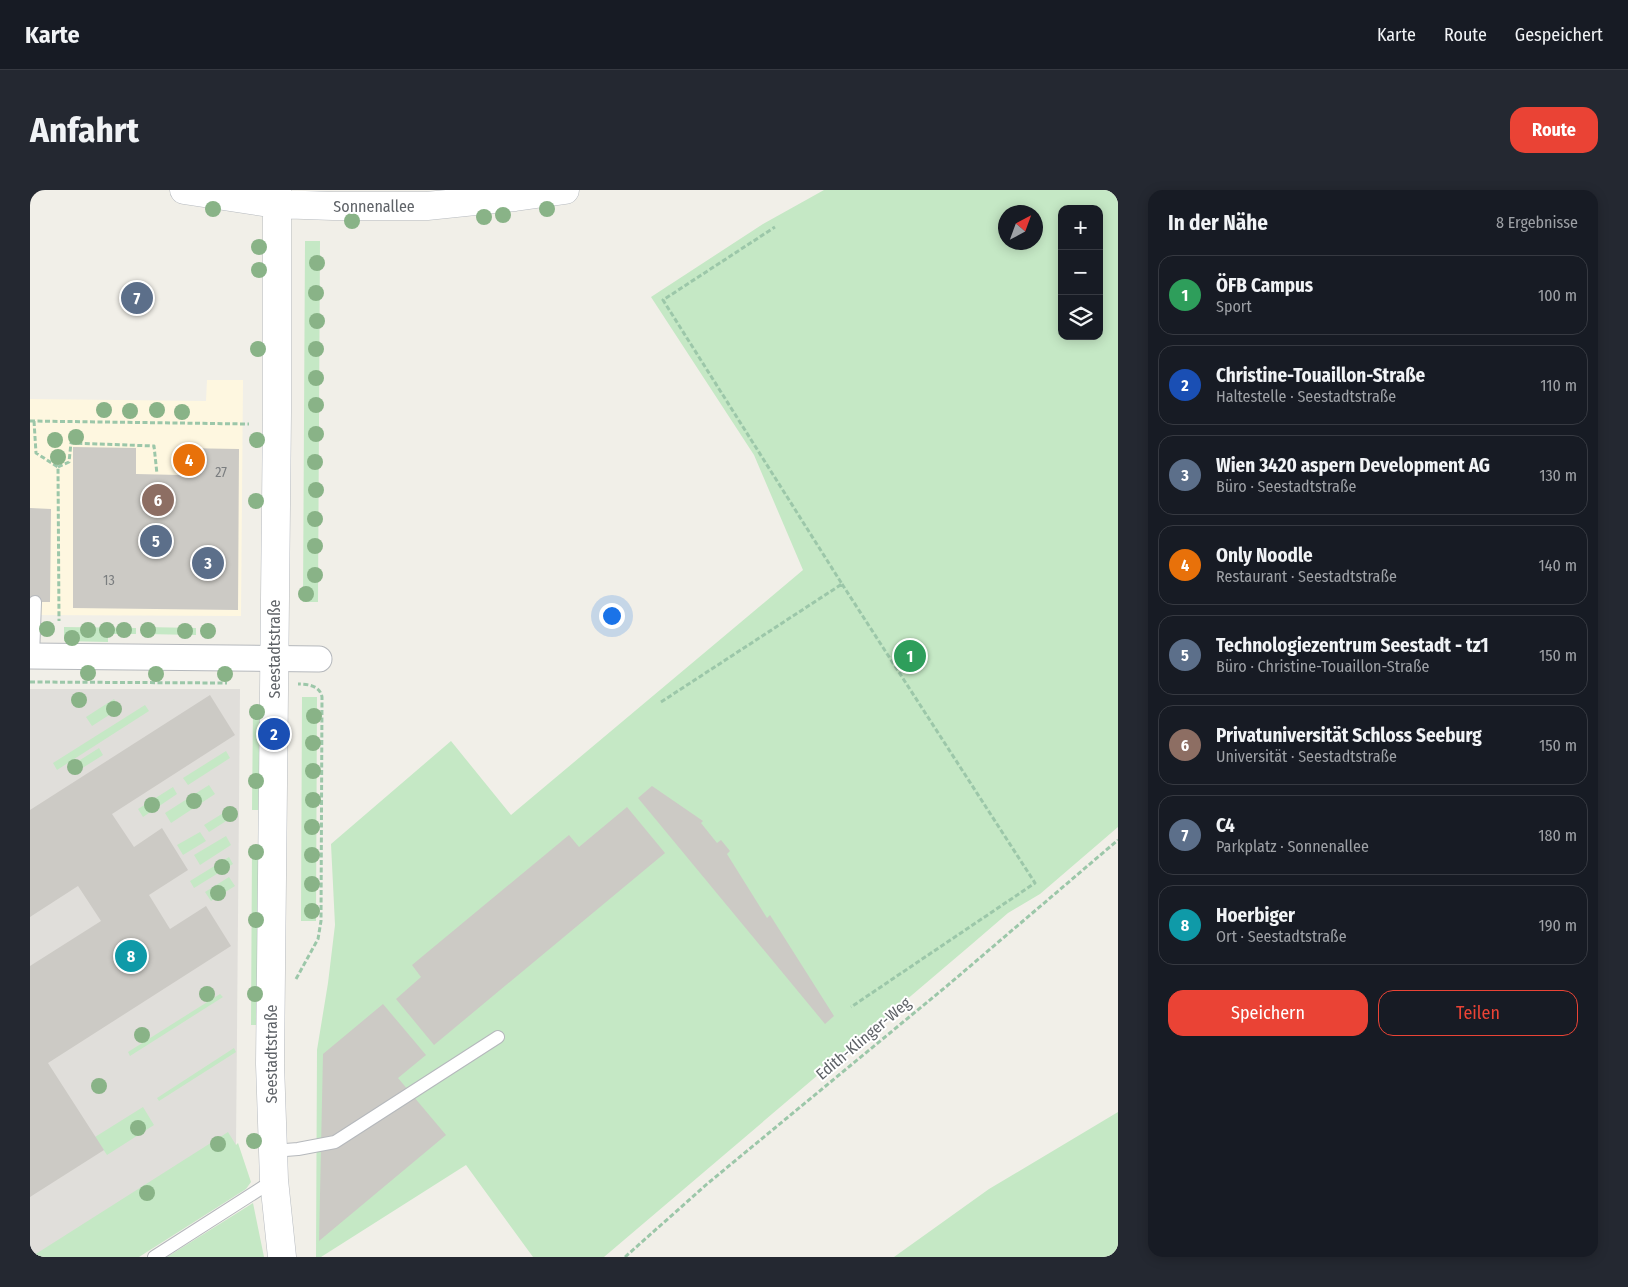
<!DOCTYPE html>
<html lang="de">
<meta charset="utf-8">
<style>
body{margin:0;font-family:"Fira Sans Condensed",sans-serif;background:#242831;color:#f1f3f6}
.controls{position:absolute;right:15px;top:15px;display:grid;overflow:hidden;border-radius:10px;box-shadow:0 2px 12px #0003}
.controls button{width:45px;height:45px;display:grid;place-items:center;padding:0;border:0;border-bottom:1px solid #363941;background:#171b24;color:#f1f3f6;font:25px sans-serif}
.compass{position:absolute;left:968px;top:15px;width:45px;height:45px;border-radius:50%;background:#171b24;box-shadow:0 2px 12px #0003;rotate:41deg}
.you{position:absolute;left:581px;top:425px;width:18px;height:18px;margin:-12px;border:4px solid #fff;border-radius:50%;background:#1a73e8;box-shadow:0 0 0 8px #1a73e833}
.badge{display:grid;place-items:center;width:32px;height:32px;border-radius:50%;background:#ea4335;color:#fff;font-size:16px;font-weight:700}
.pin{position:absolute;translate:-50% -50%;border:2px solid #fff;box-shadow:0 1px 5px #0006}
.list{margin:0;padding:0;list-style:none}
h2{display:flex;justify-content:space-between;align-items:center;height:65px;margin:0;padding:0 20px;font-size:21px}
h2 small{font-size:16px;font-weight:400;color:#9ea1a6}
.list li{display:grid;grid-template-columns:32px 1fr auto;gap:15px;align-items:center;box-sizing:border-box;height:80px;margin:0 10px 10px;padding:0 10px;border:1px solid #363941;border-radius:15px}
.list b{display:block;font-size:19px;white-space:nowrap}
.list p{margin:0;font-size:16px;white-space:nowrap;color:#9ea1a6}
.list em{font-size:16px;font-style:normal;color:#9ea1a6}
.actions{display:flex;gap:10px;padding:15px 20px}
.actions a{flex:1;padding:11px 0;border:1px solid #ea4335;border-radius:15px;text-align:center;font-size:18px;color:#ea4335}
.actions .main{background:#ea4335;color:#fff}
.icon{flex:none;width:28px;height:28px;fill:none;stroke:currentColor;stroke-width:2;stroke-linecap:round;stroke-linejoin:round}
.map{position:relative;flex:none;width:1088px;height:1067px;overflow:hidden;border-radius:15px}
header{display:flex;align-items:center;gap:30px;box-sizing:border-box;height:70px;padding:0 25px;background:#171b24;border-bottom:1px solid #363941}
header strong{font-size:24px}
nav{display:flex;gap:28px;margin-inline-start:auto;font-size:18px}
.intro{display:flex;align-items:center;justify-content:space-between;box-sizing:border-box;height:120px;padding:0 30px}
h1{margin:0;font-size:35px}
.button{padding:12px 22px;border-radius:15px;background:#ea4335;color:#fff;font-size:18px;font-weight:700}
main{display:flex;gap:30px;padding:0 30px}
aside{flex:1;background:#171b24;border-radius:15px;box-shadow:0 2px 12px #0003}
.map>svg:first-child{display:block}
.commercial{fill:#fef7e0}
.industrial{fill:#e0deda}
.green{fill:#c5e8c5;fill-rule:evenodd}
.building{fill:#cccac5}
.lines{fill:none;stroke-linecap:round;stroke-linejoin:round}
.lane-casing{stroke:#b5b8bc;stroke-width:14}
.street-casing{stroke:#b5b8bc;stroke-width:27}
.secondary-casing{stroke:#b6babf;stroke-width:29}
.path{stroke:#9cc7a9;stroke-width:3;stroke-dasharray:5 2.5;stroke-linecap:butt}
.lane{stroke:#fff;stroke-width:12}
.street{stroke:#fff;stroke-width:25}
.secondary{stroke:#fff;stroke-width:28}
.tree{fill:#89b387}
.labels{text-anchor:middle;stroke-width:4;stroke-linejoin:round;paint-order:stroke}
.number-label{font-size:14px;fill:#7a7d7f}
.street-label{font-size:16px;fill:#5f6368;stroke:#fff}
</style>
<header>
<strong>Karte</strong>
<nav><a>Karte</a><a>Route</a><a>Gespeichert</a></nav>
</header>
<div class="intro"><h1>Anfahrt</h1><a class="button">Route</a></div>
<main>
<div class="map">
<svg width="1088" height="1067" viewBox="0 0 1088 1067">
<rect width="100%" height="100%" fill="#f1efe8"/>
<path class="commercial" d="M177 190H213L211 426 0 425V209L176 211Z"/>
<path class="industrial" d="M0 499H210L206 956 34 1067H0Z"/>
<path class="green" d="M794 0H1088V637L1010 704 978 723 942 754 574 1067H503L436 975 291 1067H286L287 860 298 793 305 735 301 654 421 551 481 625 773 380 724 265 621 107 733 34ZM1032 19H1069V146H1032ZM976 22H1006V52H976Z
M275 51H290L288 412H273Z
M34 437 106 438V444H78V452L34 451Z
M115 437 166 438V445L115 444Z
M272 507H287L286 731H271Z
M84 509 90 518 62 536 56 527Z
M115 515 119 521 27 580 23 573Z
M223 519H231L230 620H222Z
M69 558 73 565 43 584 39 577Z
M196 561 200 568 158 595 153 588Z
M179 595 185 604 141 633 135 623Z
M143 597 147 604 113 627 108 619Z
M203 617 207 624 179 642 174 635Z
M170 642 176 651 153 665 147 655Z
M196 646 201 655 170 675 164 665Z
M222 658H229L228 835H221Z
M199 667 203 674 164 698 160 691Z
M199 687 205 696 181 711 175 702Z
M190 804 193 807 100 866 98 862Z
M204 858 206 862 129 911 127 908Z
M113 917 124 935 77 965 65 947Z
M1088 922V1067H864L959 999Z
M198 942 206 955 208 953 221 992 216 999 109 1067H1Z
M223 1013 234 1067H137Z"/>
<path class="building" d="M43 257 106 258V284L149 285V258L209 259 208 420 43 418Z
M0 318 21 319 20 412H0Z
M180 505 205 545 82 624 104 657 132 638 158 680 119 705 140 739 176 716 201 756 18 873 74 960 0 1007V776L71 731 48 696 0 727V620Z
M622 596 673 631 671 633 687 653 691 650 700 661 697 664 737 728 740 725 804 826 795 834 608 608Z
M597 617 635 663 404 855 366 809 391 787 382 775 539 645 549 657Z
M353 814 396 865 368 888 416 945 289 1051 293 864Z"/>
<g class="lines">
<g class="lane-casing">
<path id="lane" d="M3 466 5 412
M243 961 268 959 305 952 468 847
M124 1067 244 990"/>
</g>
<g class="street-casing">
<path id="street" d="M0 466 289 469"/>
</g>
<g class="secondary-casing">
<path id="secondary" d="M154 0 246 14 303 16H397L485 7 535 0
M247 0V223L240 874 244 990 252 1067"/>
</g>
<path class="path" d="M0 231 219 234
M4 231 6 263 28 277 29 431
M28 277 39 272 41 253 124 256 127 284
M812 394 1005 693 821 817
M0 492 197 493
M631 512 812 394 633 110 745 37
M266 789 288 749 291 731 292 507C290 496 279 494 268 494
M595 1067 677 994 918 795 1088 650"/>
<use href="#lane" class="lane"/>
<use href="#street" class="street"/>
<use href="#secondary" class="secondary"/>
</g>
<g class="tree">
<circle cx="183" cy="19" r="8"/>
<circle cx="517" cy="19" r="8"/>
<circle cx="473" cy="25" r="8"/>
<circle cx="454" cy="27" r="8"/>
<circle cx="322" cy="31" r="8"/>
<circle cx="229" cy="57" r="8"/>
<circle cx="287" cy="73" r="8"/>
<circle cx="229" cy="80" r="8"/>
<circle cx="286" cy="103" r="8"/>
<circle cx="287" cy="131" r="8"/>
<circle cx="228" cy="159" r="8"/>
<circle cx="286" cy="159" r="8"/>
<circle cx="286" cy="188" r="8"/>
<circle cx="286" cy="215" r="8"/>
<circle cx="74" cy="220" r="8"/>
<circle cx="127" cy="220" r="8"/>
<circle cx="100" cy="221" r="8"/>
<circle cx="152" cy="222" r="8"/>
<circle cx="286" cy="244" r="8"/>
<circle cx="46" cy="247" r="8"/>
<circle cx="25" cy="250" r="8"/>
<circle cx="227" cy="250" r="8"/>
<circle cx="28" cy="267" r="8"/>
<circle cx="285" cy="272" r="8"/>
<circle cx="286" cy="300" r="8"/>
<circle cx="226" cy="311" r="8"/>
<circle cx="285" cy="329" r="8"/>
<circle cx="285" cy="356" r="8"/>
<circle cx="285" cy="385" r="8"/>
<circle cx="276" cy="404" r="8"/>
<circle cx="17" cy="439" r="8"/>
<circle cx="58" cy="440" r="8"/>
<circle cx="77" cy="440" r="8"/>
<circle cx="94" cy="440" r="8"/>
<circle cx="118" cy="440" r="8"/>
<circle cx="155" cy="441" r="8"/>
<circle cx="178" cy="441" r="8"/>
<circle cx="42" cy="448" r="8"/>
<circle cx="58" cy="483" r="8"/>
<circle cx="126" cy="484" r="8"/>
<circle cx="195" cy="484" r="8"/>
<circle cx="49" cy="510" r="8"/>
<circle cx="84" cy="519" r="8"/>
<circle cx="227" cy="522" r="8"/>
<circle cx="284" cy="526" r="8"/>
<circle cx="283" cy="553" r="8"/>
<circle cx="45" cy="577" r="8"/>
<circle cx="283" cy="581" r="8"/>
<circle cx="226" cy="591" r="8"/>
<circle cx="283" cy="610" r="8"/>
<circle cx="164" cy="611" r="8"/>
<circle cx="122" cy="615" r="8"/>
<circle cx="200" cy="624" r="8"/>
<circle cx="282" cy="637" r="8"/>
<circle cx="226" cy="662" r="8"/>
<circle cx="282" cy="665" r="8"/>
<circle cx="192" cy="677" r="8"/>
<circle cx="282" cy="694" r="8"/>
<circle cx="188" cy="703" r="8"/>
<circle cx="282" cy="721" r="8"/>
<circle cx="226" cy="730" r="8"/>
<circle cx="177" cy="804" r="8"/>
<circle cx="225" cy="804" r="8"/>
<circle cx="112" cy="845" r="8"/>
<circle cx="69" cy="896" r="8"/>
<circle cx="108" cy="938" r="8"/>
<circle cx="224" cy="951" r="8"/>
<circle cx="188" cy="954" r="8"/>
<circle cx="117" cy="1003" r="8"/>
</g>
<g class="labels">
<g class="number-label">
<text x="191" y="287">27</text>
<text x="79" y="395">13</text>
</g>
<g class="street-label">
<text x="344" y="22">Sonnenallee</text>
<text transform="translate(244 459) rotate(-90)" y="6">Seestadtstraße</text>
<text transform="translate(833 848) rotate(-40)" y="6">Edith-Klinger-Weg</text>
<text transform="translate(241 864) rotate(-90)" y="6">Seestadtstraße</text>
</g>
</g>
</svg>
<div class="controls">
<button>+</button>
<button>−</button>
<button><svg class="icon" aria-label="layers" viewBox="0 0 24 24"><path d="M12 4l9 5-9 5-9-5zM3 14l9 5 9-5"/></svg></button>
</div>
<svg class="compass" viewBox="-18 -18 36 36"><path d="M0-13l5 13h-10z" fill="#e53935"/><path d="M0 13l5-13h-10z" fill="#9ea1a6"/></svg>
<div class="you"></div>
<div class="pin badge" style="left:880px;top:466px;background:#2e9e5b">1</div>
<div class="pin badge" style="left:244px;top:544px;background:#1a4fb4">2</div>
<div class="pin badge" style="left:178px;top:373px;background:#5c6f8a">3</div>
<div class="pin badge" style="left:159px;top:270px;background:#e8710a">4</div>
<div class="pin badge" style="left:126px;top:351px;background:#5c6f8a">5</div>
<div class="pin badge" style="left:128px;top:310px;background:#8d6e63">6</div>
<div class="pin badge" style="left:107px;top:108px;background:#5c6f8a">7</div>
<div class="pin badge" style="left:101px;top:766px;background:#0f9aa8">8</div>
</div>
<aside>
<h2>In der Nähe<small>8 Ergebnisse</small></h2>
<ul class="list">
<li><span class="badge" style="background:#2e9e5b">1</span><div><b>ÖFB Campus</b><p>Sport</p></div><em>100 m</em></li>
<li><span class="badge" style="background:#1a4fb4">2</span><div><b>Christine-Touaillon-Straße</b><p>Haltestelle · Seestadtstraße</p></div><em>110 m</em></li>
<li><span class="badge" style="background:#5c6f8a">3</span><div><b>Wien 3420 aspern Development AG</b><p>Büro · Seestadtstraße</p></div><em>130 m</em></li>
<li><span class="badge" style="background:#e8710a">4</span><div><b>Only Noodle</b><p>Restaurant · Seestadtstraße</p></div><em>140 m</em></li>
<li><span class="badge" style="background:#5c6f8a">5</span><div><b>Technologiezentrum Seestadt - tz1</b><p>Büro · Christine-Touaillon-Straße</p></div><em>150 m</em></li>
<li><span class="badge" style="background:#8d6e63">6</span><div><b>Privatuniversität Schloss Seeburg</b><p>Universität · Seestadtstraße</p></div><em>150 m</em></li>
<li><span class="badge" style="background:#5c6f8a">7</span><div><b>C4</b><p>Parkplatz · Sonnenallee</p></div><em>180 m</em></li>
<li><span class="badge" style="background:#0f9aa8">8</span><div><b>Hoerbiger</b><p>Ort · Seestadtstraße</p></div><em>190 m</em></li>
</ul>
<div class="actions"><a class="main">Speichern</a><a>Teilen</a></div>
</aside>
</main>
